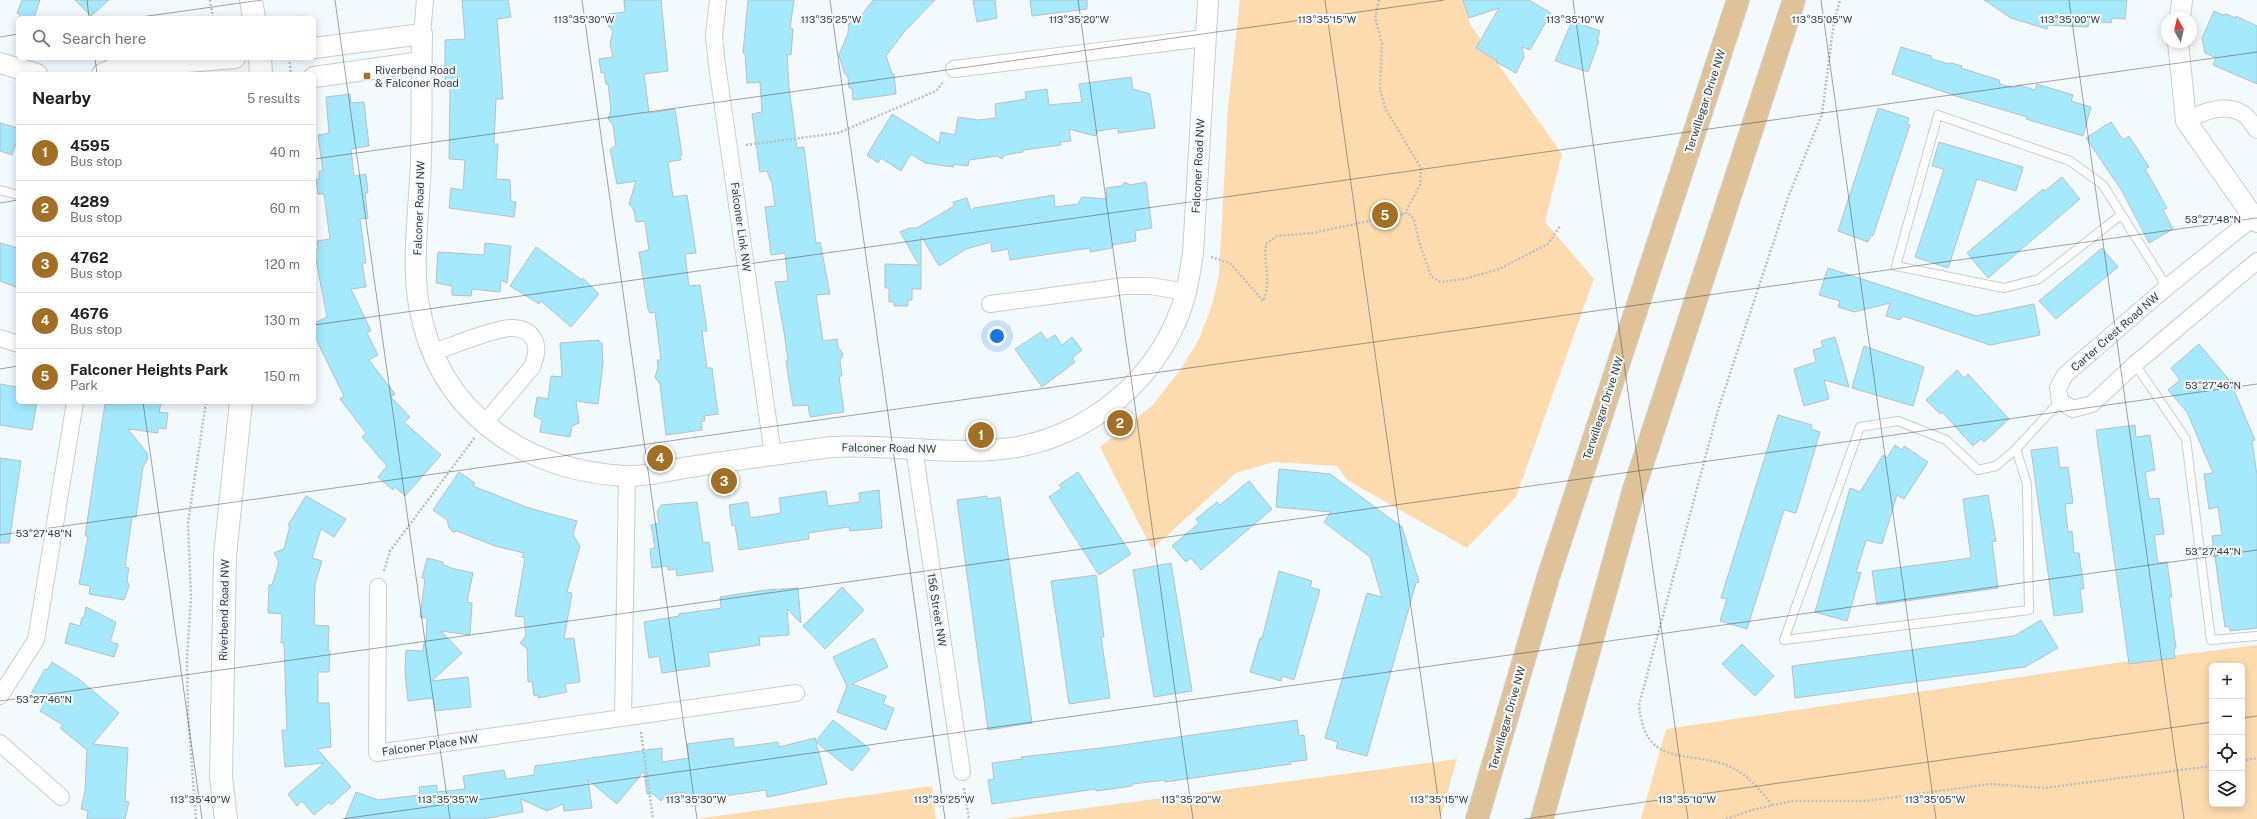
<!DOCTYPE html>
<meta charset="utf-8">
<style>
body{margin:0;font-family:"Public Sans",sans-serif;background:#f6f6f6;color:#202124}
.controls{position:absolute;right:12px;bottom:12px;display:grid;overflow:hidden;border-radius:6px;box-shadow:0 2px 10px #0003}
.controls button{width:36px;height:36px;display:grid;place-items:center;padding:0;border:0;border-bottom:1px solid #e0e0e0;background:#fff;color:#202124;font:20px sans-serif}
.compass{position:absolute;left:2161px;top:12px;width:36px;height:36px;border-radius:50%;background:#fff;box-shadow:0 2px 10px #0003;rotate:352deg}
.you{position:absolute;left:997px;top:336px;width:14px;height:14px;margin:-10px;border:3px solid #fff;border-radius:50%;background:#1a73e8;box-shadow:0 0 0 6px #1a73e833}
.badge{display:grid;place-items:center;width:26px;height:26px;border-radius:50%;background:#a17025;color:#fff;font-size:13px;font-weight:700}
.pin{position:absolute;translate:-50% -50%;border:2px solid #fff;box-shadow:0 1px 4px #0006}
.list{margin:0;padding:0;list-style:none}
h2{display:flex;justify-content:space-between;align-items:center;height:52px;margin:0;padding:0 16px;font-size:17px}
h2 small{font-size:13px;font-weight:400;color:#757577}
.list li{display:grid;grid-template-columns:26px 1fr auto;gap:12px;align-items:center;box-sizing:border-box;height:56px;padding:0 16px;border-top:1px solid #e0e0e0}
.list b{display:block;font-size:15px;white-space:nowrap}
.list p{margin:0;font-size:13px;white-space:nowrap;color:#757577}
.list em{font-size:13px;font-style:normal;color:#757577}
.icon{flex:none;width:22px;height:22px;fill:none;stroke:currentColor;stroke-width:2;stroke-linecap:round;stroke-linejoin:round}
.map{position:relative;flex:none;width:2257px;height:819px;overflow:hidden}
.search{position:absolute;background:#fff;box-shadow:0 2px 10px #0003;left:16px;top:16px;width:300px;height:44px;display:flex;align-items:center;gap:10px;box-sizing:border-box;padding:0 14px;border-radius:6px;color:#757577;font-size:15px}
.panel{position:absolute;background:#fff;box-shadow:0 2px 10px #0003;left:16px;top:72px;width:300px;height:332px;border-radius:6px}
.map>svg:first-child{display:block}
.green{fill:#fddbaf;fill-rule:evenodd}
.building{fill:#a5e9ff;stroke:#b9c0c3}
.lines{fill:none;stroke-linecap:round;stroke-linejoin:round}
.service-casing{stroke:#c7ced1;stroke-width:10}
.minor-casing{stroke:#c7ced1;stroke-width:18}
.tertiary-casing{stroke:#c7ced1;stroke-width:22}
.secondary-casing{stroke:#c7ced1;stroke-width:24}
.primary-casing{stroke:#d3d4d4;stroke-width:24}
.path{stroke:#bac0c2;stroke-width:2.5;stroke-dasharray:2 2;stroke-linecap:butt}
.service{stroke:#fff;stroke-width:8}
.minor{stroke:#fff;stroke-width:16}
.tertiary{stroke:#fff;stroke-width:20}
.secondary{stroke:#fff;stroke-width:22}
.primary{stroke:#e0c298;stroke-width:22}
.ticks{fill:none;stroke:#383b3c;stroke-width:1;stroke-opacity:0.45}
.poi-dot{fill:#a17025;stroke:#f2fafd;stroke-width:1.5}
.labels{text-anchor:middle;stroke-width:4;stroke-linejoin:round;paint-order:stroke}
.poi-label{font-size:11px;fill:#383b3c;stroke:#f2fafd;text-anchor:start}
.street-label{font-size:11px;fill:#383b3c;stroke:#f2fafd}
.ticks-label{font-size:10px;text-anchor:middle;fill:#383b3c;stroke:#f2fafd;stroke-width:4;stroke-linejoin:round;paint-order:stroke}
</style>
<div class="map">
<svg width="2257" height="819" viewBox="0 0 2257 819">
<rect width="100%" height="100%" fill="#f2fafd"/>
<path class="green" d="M1240 0H1463L1470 24 1562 154 1545 222 1594 279 1516 497 1467 548 1347 480 1337 466 1274 462 1236 473 1152 549 1100 447 1153 405 1181 369 1199 339 1212 305 1219 275 1228 107Z
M2257 645V819H1641L1666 729 2115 663ZM2212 666H2242V804H2212Z
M1457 759 1440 819H1003L1397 767Z
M932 786 936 819H696Z"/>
<path class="building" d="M22 0H40L34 18H19L20 14 17 13Z
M75 0H109L91 16Z
M462 0H508L511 17 497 19 503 99H496L494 144H498L496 179 510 180 511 201 516 202 514 217 449 208 451 188 463 190 465 160 449 159 450 87H445V40L465 39Z
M624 0H661L668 71 644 74 649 113 675 109 682 155 680 156 681 160 668 162 673 197 687 195 696 253 685 254 689 286 700 285 707 331H702L707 368H712L718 414 704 416 705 421 701 422 702 430 666 435 660 384 655 377 658 368 657 360H661L655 312 650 313 648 309 639 252 649 250 645 221 636 222 634 210 629 204 636 181 617 184 610 149 616 146 613 125 608 119 611 110 608 84H606L604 72 601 73 599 59 613 57 610 43 613 31 606 23V17L609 14 625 12Z
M748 0H794L790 28 793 29 791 55 787 54 789 87 797 148 804 147 816 243 820 242 830 294 816 295 823 341 837 339 838 347 843 354 840 361 842 376H839L844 412 810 417 808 405 793 406 786 361 788 360 784 332 775 282 788 281 785 253 771 255 765 207 775 206 772 184 767 171 760 172 752 114 762 112 760 82 747 83 745 54 743 53Z
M873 0H935L904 32 886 56 892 74H894L896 94 853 100 852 88H849L848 77 844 72 839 55 848 33 849 23 858 20Z
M973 0H995L997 18 977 22Z
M1030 0H1087V9L1032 16Z
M1463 0H1529L1551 13 1530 50 1522 47 1524 57 1516 73 1496 62 1497 61 1476 48 1499 8 1469 18Z
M1984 0H2127L2125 19 2112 18 2111 23 2089 20 2088 27 2048 25 2047 29 2011 18Z
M2214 11 2223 15 2227 14 2235 18 2236 16 2257 26V84L2213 65 2216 58 2205 53 2202 38Z
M1572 21 1600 31 1597 40 1599 41 1588 72 1555 61Z
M1901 47 1931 56 1932 59 1949 64 1951 63 1962 66 1961 68 1999 80 2000 84 2014 88 2019 85 2035 90 2037 84 2073 95 2071 101 2091 107 2083 136 2026 119 2027 117 1956 96 1892 74Z
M1131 77 1133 89 1150 94 1155 128 1118 133V128L1098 131 1095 136 1069 129 1071 141 1060 142 1061 145 1023 150V152L1005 155 1002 159 997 156 969 160 968 166 954 164 953 167 925 163 911 154 901 171 881 158 878 163 867 155 892 114 939 143 941 132 955 135 958 117 978 120 996 118 995 104 1026 99 1025 92 1047 89 1049 105 1082 102 1079 84Z
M350 94 351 103 364 102 369 146 351 149 354 176 366 174 368 193H365L368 218 360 219 366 263H362L366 287 351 289 371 331 367 333 378 355 369 360 395 394 391 397 410 417 404 422 441 455 405 496 395 487 393 490 378 477 387 466 362 437 366 433 340 399 344 396 314 335V323L327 317 314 250 318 249 317 241 330 239 324 194H318L316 179H319V171H323L318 135 329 133 326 97Z
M1878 108 1909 118 1907 124 1910 125 1873 236 1871 235 1868 242 1838 231Z
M2111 122 2123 140 2129 136 2149 167 2145 169 2167 208 2163 210 2173 229 2149 243 2122 191 2086 138Z
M0 123 18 128V138L12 155 0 151Z
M1939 142 2023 167 2016 191 1977 179 1948 268 1915 257 1944 169 1932 166Z
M2062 177 2080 199 1988 278 1967 253 2043 189 2045 191Z
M1125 182 1130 185 1146 182 1152 228 1135 231 1136 241 1112 245V248L1090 252V248L1010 260 1008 249 992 252 991 242 966 249 939 266 921 236V289H912V300H908V306H894V302H889V288H885V264L919 265 900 232 909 228H917L954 206 953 202 967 198 971 211 974 208 1054 195 1055 207 1078 204 1082 197 1107 199 1106 188 1121 186Z
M0 243 18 248V288L0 281Z
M485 243 511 246 507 283 501 280 500 292 472 289 471 296 452 295V286L436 283 438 252 484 255Z
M536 247 582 280 583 278 599 294 571 327 541 301 539 304 510 286Z
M2102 248 2118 267 2056 319 2039 301Z
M1828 268 1976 316 2034 304 2040 335 1990 345 1903 316 1900 320 1886 316 1890 303 1854 312 1838 307 1840 301 1819 295Z
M1041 332 1047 340 1055 335 1062 345 1072 337 1082 350 1072 358 1075 362 1042 387 1015 349Z
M1835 337 1849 387 1824 380 1829 399 1804 406 1794 369 1816 362 1813 350 1823 347 1821 341Z
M599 340V343H602L603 363 598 404 576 401 579 423 572 426 570 437 540 432 542 420 534 416 537 397 548 399 551 376 562 377 560 343Z
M2199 344 2230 381 2255 440 2252 441 2257 475V628L2230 631 2229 626 2225 627 2212 536 2222 535 2218 507 2209 509 2204 474 2213 473 2187 412 2168 390 2180 380 2171 368Z
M1864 346 1924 367 1913 406 1852 388Z
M1957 370 1964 378 1968 374 2009 419 1984 442 1981 439 1973 446 1942 412 1940 414 1926 400Z
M0 384 18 387V402H37L32 430 0 425Z
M111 402H161L159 412 168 413 166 429 158 428V433L128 429 147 453 148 458 143 467 136 517H132L125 567 129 568 127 580 129 586 124 600 89 594 90 586 79 584 88 536H85L105 404 111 405Z
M1778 415 1812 425 1811 429 1820 432 1796 513 1784 510 1747 629 1720 621 1727 599 1721 598Z
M2135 425 2136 437 2150 435 2155 470 2145 472 2149 499 2159 498 2164 534 2154 535 2158 563 2167 562 2172 597H2169L2176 648 2174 649 2175 658 2129 664 2096 430Z
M1895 445 1902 450 1904 446 1928 462 1904 499 1897 495 1882 544 1866 540 1856 573 1861 572 1847 621 1815 612 1850 488 1860 492 1883 455 1887 458Z
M2057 447 2060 468 2068 467 2073 503 2065 504 2068 532 2072 531 2074 553H2079L2084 589H2080L2083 612 2054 616 2031 450Z
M0 458 21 461 9 543H0Z
M1279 469 1330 474 1402 527 1419 582 1416 583 1367 756 1336 748 1338 742 1325 738 1367 593 1382 597 1370 557 1324 522 1331 512 1276 507Z
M459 472 475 483 473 486 529 508 577 521 573 535 580 546 567 592 572 593 564 639 574 638 580 682 565 684 567 692 538 698V695L534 696 532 681 528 682 527 649 520 643 526 636 524 617 515 616 525 558 522 557 524 553 495 546 457 531 453 532 449 528 447 520 433 510Z
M1078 472 1131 554 1099 575 1049 497 1062 488 1059 485Z
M1249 481 1272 509 1201 570 1191 558 1186 562 1172 546 1199 523 1196 519 1217 502 1220 505Z
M879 490 882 528 850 531 849 527 808 533 809 539 739 550 735 525 732 526 729 505 748 502 750 518 781 513 779 498 826 491 828 506 860 502 859 493Z
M1988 495 1996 541 1992 542 1998 588 1877 605 1872 571 1971 558 1963 499Z
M306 496 346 519 334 537 321 529 312 558 322 561 315 584 314 625 329 626 328 651H330L329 672H318V703H329L331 747 317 749 351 787 331 805 329 802 314 815 302 801 297 806 288 794 324 763 285 767 282 730H287L284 643H281L282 614 268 613 269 585H272L279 562 274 553 284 549 290 526 288 525Z
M987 496V499L1000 497 1032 723 988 730 957 500Z
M697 502 703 543 709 542 713 571 677 576 676 569 668 570V566L652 568 650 549 655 548 651 525 659 523 657 512 661 505Z
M427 558 443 562 442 564 451 568 473 573 467 602 472 603 470 635 441 631 462 653 432 681 468 677 471 707 435 711 433 698 408 701 405 671 406 650 423 651 424 643H426L427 618 420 617 425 579 422 578Z
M1171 563 1192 691 1154 697 1133 570Z
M1279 571 1312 581 1310 587 1320 590 1294 680 1282 676 1281 681 1250 672 1260 638 1262 639Z
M1096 575 1104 637H1101L1110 698 1069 704 1051 581Z
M842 587 864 610 825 649 803 626Z
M798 588 801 623 787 609 789 635 759 637 760 645 708 653 710 666 662 673 659 656 649 658 644 622 679 616V614L721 608 720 597 766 590Z
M86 607 116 622 110 642 118 644 114 657 65 643 70 623 80 626 82 617 84 618Z
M2041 620 2058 648 2025 667 1795 698 1792 666 2014 636Z
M874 638 888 667 852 684 886 696 883 704 894 708 886 730 837 712 847 686 833 657Z
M1742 644 1774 676 1755 696 1722 664Z
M52 662 80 680 119 713 93 744 128 748 125 801 129 802 125 819H87L88 811 81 809 85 791 87 750 60 728 63 725 40 711 43 706 29 697 45 669 47 670Z
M833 720 870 749 852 771 816 742 827 784 778 795 767 797 766 790 724 796V794L718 793 686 797V792L667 794 661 801 653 794H647L644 771 617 804 588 780 592 808 564 811 563 804 547 811 521 799 523 812 482 819H345L356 792 378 800 420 795 419 787 437 785V792L465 789 463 776 504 770 506 779 534 775 535 766 661 748H662V762L689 758 687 744 733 738 734 748 778 742 779 747 815 738 816 741Z
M1297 720 1299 736 1304 735 1307 760 1290 762 1291 764 1165 782V780L1132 784V786L1096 791V789L992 804 988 780 994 779 992 763 1022 759 1021 757 1109 747Z"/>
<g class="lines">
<g class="service-casing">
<path id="service" d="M0 190 18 195
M2121 215 2039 279 2004 288 1896 266 1938 115 2070 161 2103 185 2167 287
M2135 364 2186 439 2211 640 2257 636
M2016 449 1996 466 1978 470 1946 440 1898 421 1860 427 1784 640 2029 610 2027 484 2016 449 2060 401"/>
</g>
<g class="minor-casing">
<path id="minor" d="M718 0 714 36 717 65 773 455
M422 34 425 0
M954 69 1205 38
M2186 121C2203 111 2227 102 2245 115 2250 119 2253 126 2257 130
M2254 217 2167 287 2065 375 2058 388 2060 401 2073 409 2092 404 2135 364 2257 261
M990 304 1125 286H1151L1186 292
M0 338 18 344
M433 352C452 346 495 328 512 328 521 328 528 330 533 338 539 348 536 356 532 367L484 424
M914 448 962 772
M378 587 377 753 796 693
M0 696 36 640 75 402
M623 717 627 476
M0 743 61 797"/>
</g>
<g class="tertiary-casing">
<path id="tertiary" d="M2180 18 2182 0
M2178 42 2186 121 2257 222
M314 48 422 34C421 75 422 117 421 158 420 203 411 261 419 305 437 411 522 470 625 476 646 477 670 470 690 467 737 460 785 453 832 447 889 444 946 455 1002 449 1087 441 1165 376 1186 292 1189 279 1191 266 1193 253L1208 0
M0 63 37 74
M102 74 115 68 235 58
M314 77 421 62"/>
</g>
<g class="secondary-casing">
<path id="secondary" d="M251 0 254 18
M260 58 261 74
M226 819 221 777 225 555 241 402"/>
</g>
<g class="primary-casing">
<path id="primary" d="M1477 819 1548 578 1738 0
M1542 819 1634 489 1794 0"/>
</g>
<path class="path" d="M210 0 213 18
M1379 0 1375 17 1382 44 1380 89 1385 108 1421 168 1420 185 1405 213
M289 58 291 74
M746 145 838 133 936 91 944 81
M1211 257 1230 263 1263 301C1272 283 1263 263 1266 244L1277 236 1312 233 1408 213 1414 219 1419 242 1431 276 1440 282 1464 279 1499 269 1548 244 1560 226
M384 571 390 551 475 437
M641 732 653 819
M2242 761 2257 758
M964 788 969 819
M1772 805C1759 789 1746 772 1726 765 1683 750 1645 767 1639 705L1718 410 1789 195 1822 114 1834 21 1840 0
M196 819 188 715 187 658 191 598 188 523 206 402
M1726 819 1752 810 1792 801H1866L1990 784 2044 788 2212 766"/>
<use href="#service" class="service"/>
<use href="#minor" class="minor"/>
<use href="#tertiary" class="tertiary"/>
<use href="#secondary" class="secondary"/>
<use href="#primary" class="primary"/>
</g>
<path class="ticks" d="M87 0 89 18M335 0 450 819M582 0 697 819M830 0 945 819M1078 0 1193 819M1325 0 1441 819M1573 0 1688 819M1821 0 1936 819M2069 0 2184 819M134 18 262 0M0 37 18 34M95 58 97 74M314 159 1444 0M0 203 18 200M314 325 2257 52M0 369 18 366M143 402 202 819M0 535 2257 218M0 701 2257 384M2242 718 2257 716M342 819 2257 550M1524 819 2212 722"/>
<rect class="poi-dot" x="363" y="72" width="8" height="8" rx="2"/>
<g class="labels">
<g class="poi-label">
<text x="375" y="74">Riverbend Road<tspan x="375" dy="13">&amp; Falconer Road</tspan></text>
</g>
<g class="street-label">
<text transform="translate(1705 101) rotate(-72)" y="4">Terwillegar Drive NW</text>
<text transform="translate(1198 166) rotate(-87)" y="4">Falconer Road NW</text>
<text transform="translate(419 208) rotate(-88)" y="4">Falconer Road NW</text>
<text transform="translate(741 227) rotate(82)" y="4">Falconer Link NW</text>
<text transform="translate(2115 332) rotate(-41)" y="4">Carter Crest Road NW</text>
<text transform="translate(1603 408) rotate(-72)" y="4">Terwillegar Drive NW</text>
<text transform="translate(889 448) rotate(1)" y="4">Falconer Road NW</text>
<text transform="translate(224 610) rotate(-89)" y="4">Riverbend Road NW</text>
<text transform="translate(937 610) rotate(81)" y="4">156 Street NW</text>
<text transform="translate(1507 718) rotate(-74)" y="4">Terwillegar Drive NW</text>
<text transform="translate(430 745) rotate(-8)" y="4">Falconer Place NW</text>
</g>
</g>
<g class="ticks-label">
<text x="584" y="23">113°35'30"W</text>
<text x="831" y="23">113°35'25"W</text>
<text x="1079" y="23">113°35'20"W</text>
<text x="1327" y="23">113°35'15"W</text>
<text x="1575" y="23">113°35'10"W</text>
<text x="1822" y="23">113°35'05"W</text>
<text x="2070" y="23">113°35'00"W</text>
<text x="2213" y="223">53°27'48"N</text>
<text x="2213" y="389">53°27'46"N</text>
<text x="44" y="537">53°27'48"N</text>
<text x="2213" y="555">53°27'44"N</text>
<text x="44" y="703">53°27'46"N</text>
<text x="200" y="803">113°35'40"W</text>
<text x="448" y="803">113°35'35"W</text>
<text x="696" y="803">113°35'30"W</text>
<text x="944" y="803">113°35'25"W</text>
<text x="1191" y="803">113°35'20"W</text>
<text x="1439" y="803">113°35'15"W</text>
<text x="1687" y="803">113°35'10"W</text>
<text x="1935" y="803">113°35'05"W</text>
</g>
</svg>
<div class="controls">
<button>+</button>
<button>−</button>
<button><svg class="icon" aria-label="locate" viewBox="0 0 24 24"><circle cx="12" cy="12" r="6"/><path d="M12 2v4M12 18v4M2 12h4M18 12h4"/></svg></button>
<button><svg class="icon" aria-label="layers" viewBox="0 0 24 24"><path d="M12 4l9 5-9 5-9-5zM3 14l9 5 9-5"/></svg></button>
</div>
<svg class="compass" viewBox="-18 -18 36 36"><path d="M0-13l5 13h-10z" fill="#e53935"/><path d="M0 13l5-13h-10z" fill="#757577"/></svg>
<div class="you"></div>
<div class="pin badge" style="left:981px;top:435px">1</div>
<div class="pin badge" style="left:1120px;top:423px">2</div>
<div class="pin badge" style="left:724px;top:481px">3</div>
<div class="pin badge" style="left:660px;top:458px">4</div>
<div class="pin badge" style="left:1385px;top:215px">5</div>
<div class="search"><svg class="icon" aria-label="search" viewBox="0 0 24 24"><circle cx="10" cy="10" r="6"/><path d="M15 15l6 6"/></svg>Search here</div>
<section class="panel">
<h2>Nearby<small>5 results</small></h2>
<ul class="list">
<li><span class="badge">1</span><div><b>4595</b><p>Bus stop</p></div><em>40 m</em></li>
<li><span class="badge">2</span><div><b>4289</b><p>Bus stop</p></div><em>60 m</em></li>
<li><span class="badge">3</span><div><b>4762</b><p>Bus stop</p></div><em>120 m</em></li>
<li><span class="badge">4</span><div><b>4676</b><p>Bus stop</p></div><em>130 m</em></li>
<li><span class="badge">5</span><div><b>Falconer Heights Park</b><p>Park</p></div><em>150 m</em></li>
</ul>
</section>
</div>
